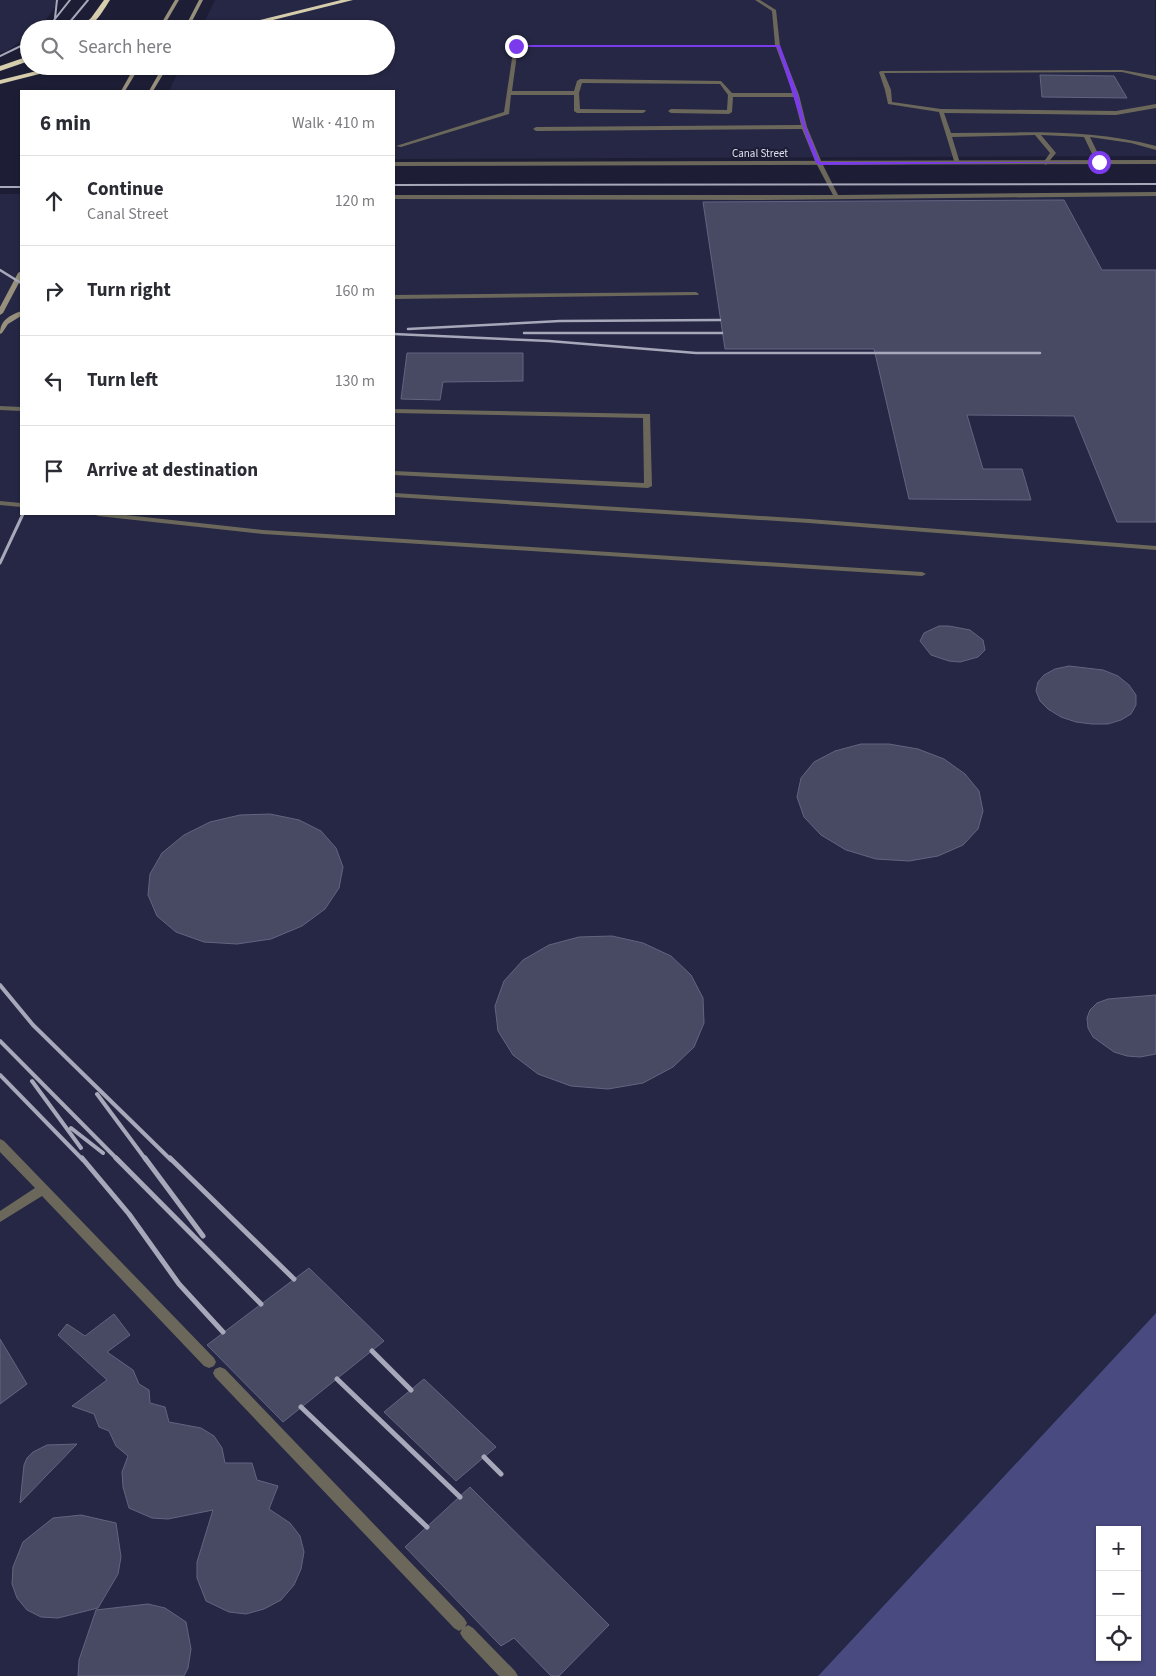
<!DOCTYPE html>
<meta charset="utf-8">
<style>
body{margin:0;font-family:"Source Sans 3",sans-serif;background:#f7f7f7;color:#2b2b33}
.controls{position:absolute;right:15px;bottom:15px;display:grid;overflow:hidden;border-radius:0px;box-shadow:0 1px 4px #0004}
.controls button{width:45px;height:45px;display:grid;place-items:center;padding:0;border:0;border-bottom:1px solid #e1e1e2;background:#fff;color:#2b2b33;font:25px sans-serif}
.stop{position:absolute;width:15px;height:15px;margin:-11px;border:4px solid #7c3aed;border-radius:50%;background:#fff}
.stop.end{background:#7c3aed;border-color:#fff;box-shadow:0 1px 5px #0008}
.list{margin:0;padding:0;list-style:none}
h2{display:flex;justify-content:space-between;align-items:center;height:65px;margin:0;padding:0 20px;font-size:21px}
h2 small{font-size:16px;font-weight:400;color:#7c7c81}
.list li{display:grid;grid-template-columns:32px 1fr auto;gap:15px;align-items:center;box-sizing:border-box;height:90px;padding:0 20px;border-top:1px solid #e1e1e2}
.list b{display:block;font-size:19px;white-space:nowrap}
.list p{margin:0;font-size:16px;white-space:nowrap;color:#7c7c81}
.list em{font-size:16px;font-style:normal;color:#7c7c81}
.icon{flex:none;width:28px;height:28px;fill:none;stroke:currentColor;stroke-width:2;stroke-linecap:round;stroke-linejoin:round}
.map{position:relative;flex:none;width:1156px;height:1676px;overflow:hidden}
.search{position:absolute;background:#fff;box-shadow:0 1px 4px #0004;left:20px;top:20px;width:375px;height:55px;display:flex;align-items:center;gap:12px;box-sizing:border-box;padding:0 18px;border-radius:28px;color:#7c7c81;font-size:19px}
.panel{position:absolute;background:#fff;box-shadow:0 1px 4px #0004;left:20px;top:90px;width:375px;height:425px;border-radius:0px}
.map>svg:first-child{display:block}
.built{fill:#262744}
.water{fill:#494a7f;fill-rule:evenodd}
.building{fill:#484a64;stroke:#626580}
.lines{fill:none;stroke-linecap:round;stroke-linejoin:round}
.lane{fill:#6b685b;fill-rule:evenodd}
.street{fill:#6b685b;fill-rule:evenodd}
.secondary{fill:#96907c;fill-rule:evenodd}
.highway{fill:#d6cdad;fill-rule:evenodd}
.rail-far4{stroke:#a7a8ba;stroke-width:2}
.rail-far3{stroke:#a7a8ba;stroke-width:2.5}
.rail-far2{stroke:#a7a8ba;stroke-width:3}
.rail-far1{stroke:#a7a8ba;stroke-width:4}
.rail{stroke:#a7a8ba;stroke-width:5}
.route{fill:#7c3aed}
.labels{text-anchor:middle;stroke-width:4;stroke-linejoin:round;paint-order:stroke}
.far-street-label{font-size:11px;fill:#dee0f0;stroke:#1d1e35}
</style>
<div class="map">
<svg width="1156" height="1676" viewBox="0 0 1156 1676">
<rect width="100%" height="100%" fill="#1d1e35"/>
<path class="built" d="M0 0H60L42 25 37 29H29V35L7 51 0 53Z
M215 0H1155L1156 156 394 159V91H169L181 66H386V29H201Z
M0 194H21V514H394V195L1156 196V1313L818 1676H0Z"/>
<path class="water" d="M1156 1313V1676H818L820 1674ZM1100 1530H1137V1657H1100Z"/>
<path class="building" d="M1040 75 1114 76 1127 98 1042 97Z
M1064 200 1102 270H1156V522H1117L1074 416 967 415 983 469H1022L1031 500 909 499 874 349H725L703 202Z
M407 353H523V381L443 382 440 400 401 399Z
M939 626H949L970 630 983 640 985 650 978 657 960 662 949 661 931 655 920 641 924 633Z
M1069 666 1103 670 1118 676 1129 685 1136 695V705L1131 714 1121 720 1108 724H1092L1076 722 1061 717 1048 709 1040 701 1036 691 1038 682 1044 675 1055 669Z
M861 744H889L918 749 944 759 965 774 979 791 983 811 978 829 963 845 938 856 909 861 876 859 846 850 821 835 804 817 797 797 801 778 814 762 835 751Z
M270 814 299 820 321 831 336 848 343 867 339 888 325 909 302 926 271 939 237 944 204 942 176 932 157 916 148 895 150 874 162 853 184 835 210 822 240 815Z
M612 936 643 943 671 956 691 975 703 998 704 1023 694 1047 673 1067 643 1083 608 1089 571 1086 538 1074 513 1055 498 1031 495 1006 504 981 523 960 549 945 579 937Z
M1156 995V1054L1140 1057 1127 1056 1114 1052 1093 1037 1088 1028 1087 1018 1090 1010 1097 1003 1108 999Z
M309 1268 384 1341 283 1422 207 1345Z
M114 1314 130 1335 107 1352 133 1370 139 1384 149 1390 150 1403 165 1407 169 1422 201 1428 214 1436 222 1448 225 1463H252L257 1480 278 1486 269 1509 290 1523 300 1536 304 1552 301 1569 294 1585 281 1600 264 1609 246 1614 229 1612 206 1601 197 1578V1562L213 1510 168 1519 152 1518 129 1508 123 1487 122 1472 128 1456 116 1446 109 1431 99 1427 94 1414 72 1406 107 1380 58 1335 67 1324 85 1336Z
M0 1339 27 1384 0 1404Z
M424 1379 496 1447 456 1481 384 1412Z
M77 1444 20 1503 24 1465 27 1458 33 1452 47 1445Z
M470 1487 609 1625 559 1676H551L514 1638 501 1646 405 1547Z
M81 1515 116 1523 121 1557 118 1574 98 1608 58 1618 41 1617 27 1610 17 1598 12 1584 13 1567 23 1542 53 1518Z
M148 1604 165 1608 186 1622 191 1649 188 1668 184 1676H78L79 1660 96 1610Z"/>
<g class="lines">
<path class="lane" d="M755 0H760L776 10 780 46 799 95 807 127 822 163 838 195 1156 192V196L754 200 394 199V195H833L816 163 802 129 536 131 533 129 536 127 801 125 794 97H733L732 112 729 114 671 113 668 111 671 109 727 110 728 95 720 84 582 83 579 93 580 109 645 110 646 111 643 113H577L574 111V95H511L509 114 401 147 396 146 504 112 514 45H775L772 11ZM518 47H776L793 93H732L721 81 580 79 577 81 574 91H512Z
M1122 70 1156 76V80L1122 72 884 73 891 90 892 102 941 109 1116 111 1156 104V108L1116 115 944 113 951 133C1020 133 1088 128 1156 146V150L1131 143 1090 137 1102 162 1099 164 1096 162 1084 137 1041 135 1056 153 1046 165 1043 163 1050 153 1035 135 952 137 960 163 955 164 939 112 888 104 885 90 879 72 881 71Z
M696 292 699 294 698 295 394 299V295Z
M0 406 21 407V411L0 410Z
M394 409 650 414 652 486 648 488 394 475V471L644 483 643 418 394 413Z
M394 493 809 519 1156 546V550L809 523 394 497Z
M0 501 21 503V507L0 505Z
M94 514H117L263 530 922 572 926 574 922 576 263 534 98 516Z
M0 1139 4 1141 214 1358 216 1362 214 1366 209 1368 204 1366 42 1196 0 1222V1211L35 1188 0 1152Z
M220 1367 225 1369 464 1618 467 1623 465 1627 468 1625 473 1628 515 1671 518 1676H499L463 1638 460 1633 462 1629 459 1631 454 1628 215 1377 213 1373 215 1369Z"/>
<path class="street" d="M1156 160V164L394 166V162Z"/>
<path class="secondary" d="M175 0H179L162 29H158Z
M199 0H203L188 29H184Z
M135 66H140L125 91H121Z
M163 66H168L153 91H149Z
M21 271V279L3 313 0 315V307L18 273Z
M21 311V316L8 324 2 333 0 334C0 320 9 316 21 311Z"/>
<path class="highway" d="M104 0H110C102 12 94 29 78 29L91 18Z
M341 0H353L237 29H224Z
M29 56V61L0 71V66Z
M57 66H71L0 84V80Z"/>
<path class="rail-far4" d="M55 18 57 0
M47 29 70 0
M64 29 88 0
M0 56 29 42
M394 185 1156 184
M0 187H21"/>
<path class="rail-far3" d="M0 270 21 283
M408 329 560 321 720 320
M524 333H722
M394 334 549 341 696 353H1040"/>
<path class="rail-far2" d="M0 563 23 514"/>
<path class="rail-far1" d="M0 985 33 1025 171 1160
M0 1041 118 1160
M0 1075 83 1160
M32 1081 81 1148
M97 1094 146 1160
M71 1128 103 1153"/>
<path class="rail" d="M82 1158 129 1214 179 1284 223 1332
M116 1158 261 1304
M145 1158 203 1236
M170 1158 294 1279
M372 1351 411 1390
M337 1379 460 1497
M301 1407 427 1527
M484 1457 501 1474"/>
</g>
<path class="route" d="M516 45H780L798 95 806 127 820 162H1101L819 165 816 163C801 125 791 86 777 47H514Z"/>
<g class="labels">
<g class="far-street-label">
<text x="760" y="157">Canal Street</text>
</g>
</g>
</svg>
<div class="controls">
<button>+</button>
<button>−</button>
<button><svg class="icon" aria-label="locate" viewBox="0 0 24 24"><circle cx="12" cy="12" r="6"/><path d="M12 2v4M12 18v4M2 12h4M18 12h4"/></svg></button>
</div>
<div class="stop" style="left:1099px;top:162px"></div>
<div class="stop end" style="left:516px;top:46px"></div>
<div class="search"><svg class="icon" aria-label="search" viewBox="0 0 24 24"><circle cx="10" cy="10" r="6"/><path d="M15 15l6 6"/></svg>Search here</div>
<section class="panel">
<h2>6 min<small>Walk · 410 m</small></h2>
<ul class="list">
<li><svg class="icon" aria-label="ahead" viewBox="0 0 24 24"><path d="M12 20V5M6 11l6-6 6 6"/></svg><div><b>Continue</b><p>Canal Street</p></div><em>120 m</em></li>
<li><svg class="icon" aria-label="right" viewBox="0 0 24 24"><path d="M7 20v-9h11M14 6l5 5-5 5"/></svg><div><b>Turn right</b></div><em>160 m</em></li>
<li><svg class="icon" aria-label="left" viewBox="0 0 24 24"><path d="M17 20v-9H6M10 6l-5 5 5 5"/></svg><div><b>Turn left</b></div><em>130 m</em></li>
<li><svg class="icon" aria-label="arrive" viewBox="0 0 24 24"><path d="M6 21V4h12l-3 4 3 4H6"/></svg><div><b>Arrive at destination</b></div></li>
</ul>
</section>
</div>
